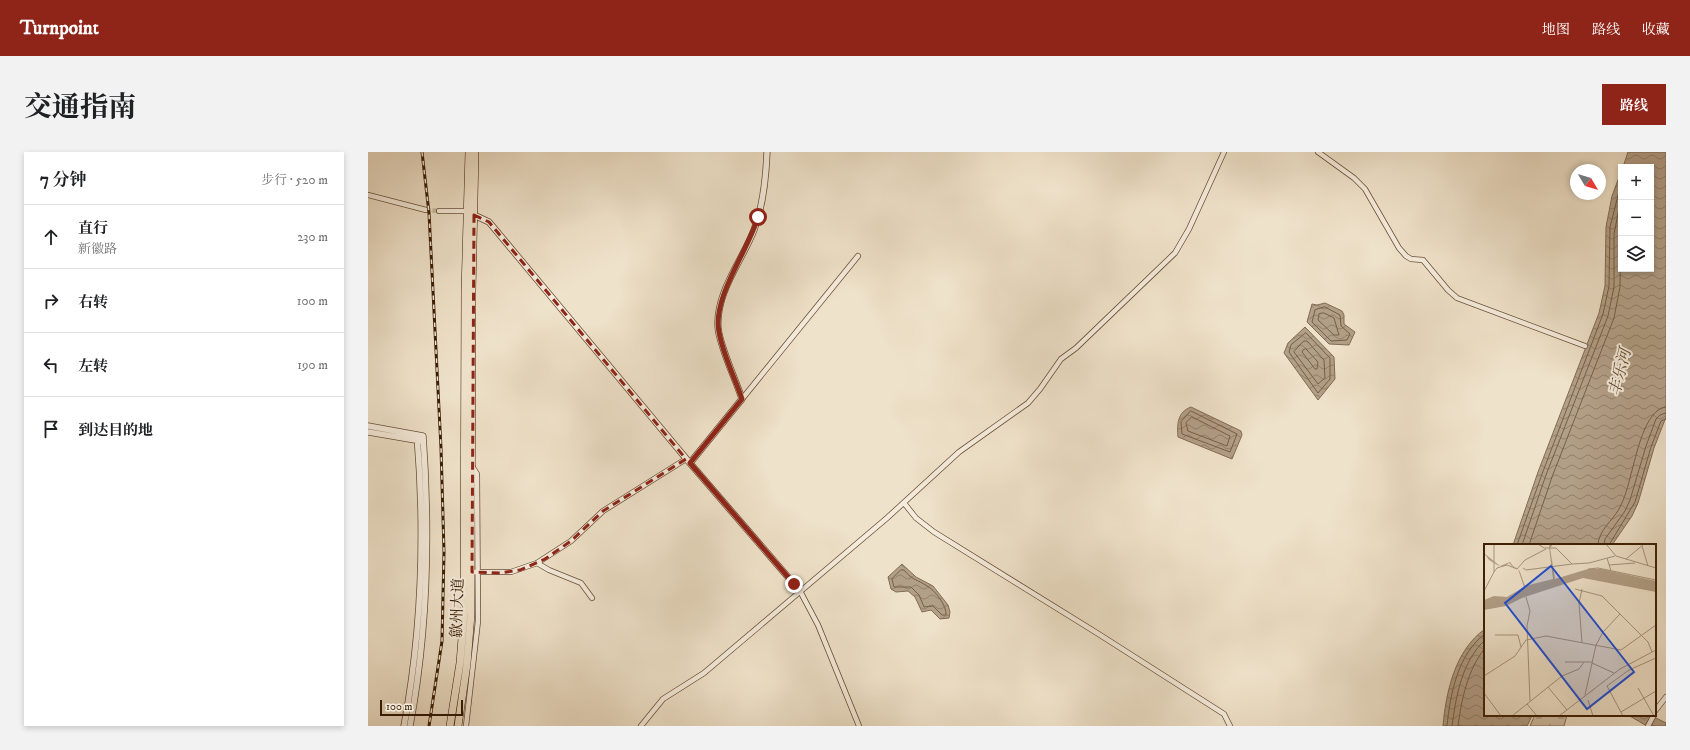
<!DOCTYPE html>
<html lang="zh">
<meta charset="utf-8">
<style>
body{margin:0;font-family:"IM FELL DW Pica","Noto Serif SC",serif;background:#f2f2f2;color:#202124}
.controls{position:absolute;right:12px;top:12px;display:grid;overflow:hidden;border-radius:0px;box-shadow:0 2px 6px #0003}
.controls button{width:36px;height:36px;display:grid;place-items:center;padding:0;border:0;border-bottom:1px solid #e0e0e0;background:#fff;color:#202124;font:20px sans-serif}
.compass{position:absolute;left:1202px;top:12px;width:36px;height:36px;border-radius:50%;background:#fff;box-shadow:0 2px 6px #0003;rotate:128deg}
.scale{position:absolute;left:12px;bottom:10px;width:83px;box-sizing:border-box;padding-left:4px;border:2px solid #3c1e04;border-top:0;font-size:11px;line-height:14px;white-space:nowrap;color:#3c1e04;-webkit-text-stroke:3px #f5ecdd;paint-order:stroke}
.stop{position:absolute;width:12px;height:12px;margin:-9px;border:3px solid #8f2418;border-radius:50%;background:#fff}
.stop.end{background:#8f2418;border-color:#fff;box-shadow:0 1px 4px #0008}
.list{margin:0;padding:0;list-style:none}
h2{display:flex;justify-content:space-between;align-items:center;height:52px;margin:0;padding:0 16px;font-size:17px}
h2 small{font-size:13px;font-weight:400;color:#757577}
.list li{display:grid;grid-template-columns:26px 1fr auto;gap:12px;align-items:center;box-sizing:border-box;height:64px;padding:0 16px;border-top:1px solid #e0e0e0}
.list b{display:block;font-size:15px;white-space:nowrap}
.list p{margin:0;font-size:13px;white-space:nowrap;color:#757577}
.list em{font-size:13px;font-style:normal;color:#757577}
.icon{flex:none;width:22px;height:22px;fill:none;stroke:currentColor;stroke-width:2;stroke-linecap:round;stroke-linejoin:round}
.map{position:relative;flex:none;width:1298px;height:574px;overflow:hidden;border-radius:0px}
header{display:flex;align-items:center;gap:24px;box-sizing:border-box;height:56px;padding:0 20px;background:#8f2418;color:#fff}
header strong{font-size:19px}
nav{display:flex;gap:22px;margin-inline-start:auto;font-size:14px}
.intro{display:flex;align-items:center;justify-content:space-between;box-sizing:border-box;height:96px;padding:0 24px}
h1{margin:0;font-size:28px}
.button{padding:10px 18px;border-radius:0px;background:#8f2418;color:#fff;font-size:14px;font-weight:700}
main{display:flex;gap:24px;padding:0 24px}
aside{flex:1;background:#fff;border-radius:0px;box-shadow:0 2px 6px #0003}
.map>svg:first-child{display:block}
.forest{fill:url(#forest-firs);stroke:#867056}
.water{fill:url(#water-waves);stroke:#836b53}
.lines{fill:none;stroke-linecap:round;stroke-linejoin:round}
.shore{stroke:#775e46;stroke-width:1}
.minor-tunnel{stroke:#cbbba2;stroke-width:4.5;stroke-dasharray:4.5 2;stroke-linecap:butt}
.minor-casing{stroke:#694f36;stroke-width:6}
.tertiary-casing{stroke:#694f36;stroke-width:7}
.trunk-casing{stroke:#3c1e04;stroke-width:8}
.minor{stroke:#f5ecdd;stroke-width:4.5}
.tertiary{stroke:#f5ecdd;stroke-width:5.5}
.trunk{stroke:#efe2ca;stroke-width:7}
.rail-casing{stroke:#3c1e04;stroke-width:3}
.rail{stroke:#f5ecdd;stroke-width:1.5;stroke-dasharray:4.5;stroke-linecap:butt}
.route{stroke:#8f2418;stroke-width:5}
.marked{fill:none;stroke:#8f2418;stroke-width:3;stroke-dasharray:8 5;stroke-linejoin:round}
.labels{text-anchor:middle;stroke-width:4;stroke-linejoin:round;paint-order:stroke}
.street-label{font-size:15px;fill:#3c1e04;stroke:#f5ecdd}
.water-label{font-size:16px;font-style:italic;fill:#654b32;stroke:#f5ecdd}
.inset-road{fill:none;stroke:#a7947b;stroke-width:1}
.view{fill:#1d4ed8;fill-opacity:0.15;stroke:#1d4ed8;stroke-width:2}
.inset-edge{fill:none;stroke:#3c1e04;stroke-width:2}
</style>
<header>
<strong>Turnpoint</strong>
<nav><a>地图</a><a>路线</a><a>收藏</a></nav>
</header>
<div class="intro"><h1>交通指南</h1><a class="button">路线</a></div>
<main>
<aside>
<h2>7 分钟<small>步行 · 520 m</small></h2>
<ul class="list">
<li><svg class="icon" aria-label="ahead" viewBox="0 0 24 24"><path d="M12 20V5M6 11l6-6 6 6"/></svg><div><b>直行</b><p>新徽路</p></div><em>230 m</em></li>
<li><svg class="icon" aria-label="right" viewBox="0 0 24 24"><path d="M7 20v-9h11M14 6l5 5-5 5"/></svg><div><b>右转</b></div><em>100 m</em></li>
<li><svg class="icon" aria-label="left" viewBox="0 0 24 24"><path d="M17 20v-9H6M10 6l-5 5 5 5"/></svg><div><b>左转</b></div><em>190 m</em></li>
<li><svg class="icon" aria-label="arrive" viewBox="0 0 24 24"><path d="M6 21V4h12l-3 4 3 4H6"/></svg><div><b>到达目的地</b></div></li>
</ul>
</aside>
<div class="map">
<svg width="1298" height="574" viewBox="0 0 1298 574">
<defs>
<pattern id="forest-firs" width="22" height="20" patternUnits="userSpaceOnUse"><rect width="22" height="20" fill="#d1c1a8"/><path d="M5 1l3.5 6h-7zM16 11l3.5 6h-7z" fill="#b4a58f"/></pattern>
<pattern id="water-waves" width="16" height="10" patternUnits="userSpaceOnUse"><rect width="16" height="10" fill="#b29f87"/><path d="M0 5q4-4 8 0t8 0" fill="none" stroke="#92816c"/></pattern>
</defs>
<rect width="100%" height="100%" fill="#efe2ca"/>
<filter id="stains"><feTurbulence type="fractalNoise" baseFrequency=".005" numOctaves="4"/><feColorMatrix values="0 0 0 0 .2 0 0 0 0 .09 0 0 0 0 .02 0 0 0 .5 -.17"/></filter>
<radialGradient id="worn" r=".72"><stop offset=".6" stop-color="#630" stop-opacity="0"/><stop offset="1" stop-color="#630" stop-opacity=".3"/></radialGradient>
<path class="forest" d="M1167 563H1199L1196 574H1162Z"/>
<path class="water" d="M1260 0H1298V265L1286 296 1270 351 1264 364 1244 393H1145L1170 320 1231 161 1237 134 1238 75 1244 44 1253 20V117H1283V15H1255Z
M957 151 974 159 976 163V172L987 180 981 193 961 192 939 170 944 152 949 153Z
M937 175 966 205 967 227 950 248 916 201 920 191Z
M823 255 873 279 874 283 864 307 810 285C809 273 809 260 823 255Z
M534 412 548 425 565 434 580 453 582 460 581 466 572 467 563 458 554 460 547 445 540 439 528 440 523 437 520 425Z
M1117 477V563L1164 564 1159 574H1075C1078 540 1087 498 1117 477Z
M1260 563H1282L1298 571V574H1279Z"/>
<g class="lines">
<path class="shore" d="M957 155 972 163 973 174 982 182 979 188 963 189 944 170 947 158Z
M956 161 966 166 971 183H966L950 168 951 162Z
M938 181 962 206V227L950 241 921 200 923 193Z
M936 189H939L956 208 957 226 950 232 926 200Z
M938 197 950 210 949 217H947L934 200 935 198Z
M823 259 869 282 862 300 814 282 813 270Z
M824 265 862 284 859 294 820 279 818 271Z
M1149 393 1174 322 1235 162 1241 134 1242 75 1253 32
M1154 393 1178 323 1240 164 1246 135V82L1253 47
M1161 393 1184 325 1246 166 1252 135 1253 76
M1230 393C1230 379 1245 368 1251 357 1257 346 1260 334 1263 322 1268 305 1277 256 1298 255
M1236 393 1237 387 1257 359 1262 348 1278 294 1288 267 1292 263 1298 261
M1241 393 1267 350 1283 295 1293 269 1298 267
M533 418H536C545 429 549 427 559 434 567 438 579 454 578 463H574L565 454 556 455 551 443 543 435H526L524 427Z
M1079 574C1082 543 1090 501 1117 482
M1084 574C1088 544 1094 509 1117 488
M1090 574C1094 546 1099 519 1117 496"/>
<path class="minor-tunnel" d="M58 58 71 59"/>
<g class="minor-casing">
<path id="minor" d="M950 0 986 26 997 37 1031 96 1038 104 1043 107 1055 108 1080 138 1089 146 1217 194
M0 43 58 58
M71 59H99
M374 247 490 104
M536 351 548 366 566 380 729 481 856 562 862 574
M169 411 181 418 213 431 224 446
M104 420H143L169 411 203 389 235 359 318 307
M432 439 450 473 491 574
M1287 559 1298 545
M98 574 110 469 109 322 104 314
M273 574 295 547 336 521 519 366 591 300 660 251 672 237 693 207 708 196 807 101 821 77 856 0
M1280 574 1286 563"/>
</g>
<g class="tertiary-casing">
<path id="tertiary" d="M106 63 121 70 321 310 432 439
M0 274 55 284C62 381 60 478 42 574
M0 280 53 289
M322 311 374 247C368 228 351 193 350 175 348 140 374 109 386 78 395 54 398 26 399 0
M36 574C54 478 57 380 49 283"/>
</g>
<g class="trunk-casing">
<path id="trunk" d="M82 574 92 511 96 461 97 139 101 0
M90 574 99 512 103 462 104 139 107 0"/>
</g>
<use href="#minor" class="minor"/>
<use href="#tertiary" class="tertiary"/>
<use href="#trunk" class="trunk"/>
<g class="rail-casing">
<path id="rail" d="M54 0 61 61 73 296 76 400 74 489 61 574"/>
</g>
<use href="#rail" class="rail"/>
</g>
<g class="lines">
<path class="route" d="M390 65C380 99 344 146 351 180 355 203 367 226 374 247L322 311 426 432"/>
</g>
<path class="marked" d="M106 63 121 70 318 307 235 359 203 389 177 407 152 418 132 421 104 420Z"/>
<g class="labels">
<g class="street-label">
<text transform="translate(89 456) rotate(-88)" y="5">歙州大道</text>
</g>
<g class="water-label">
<text transform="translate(1251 220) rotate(-76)" y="6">丰乐河</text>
</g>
</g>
<g transform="translate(1116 392)">
<rect width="172" height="172" fill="#efe2ca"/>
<path d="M66 0H69L66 4 71 35 104 25H117L172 37V48L99 34 38 54 22 62 0 66V56L10 52 23 53 40 43 34 25 29 23 25 19 21 22H15L5 16 0 9 16 22 26 18 29 22 34 25 36 28 41 42 69 35 65 3Z" fill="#b29f87"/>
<path class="inset-road" d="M54 0 60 4H72L88 20 105 19 131 12M122 0 132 12 172 24M158 2 164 22M123 14 127 27M142 15 160 0M125 21 151 19M39 24 42 26 88 20M104 25 114 24 172 36M10 28 13 24 23 21 33 25 41 16 62 5M91 45 118 52 164 98 168 108M98 45 95 59 98 99M0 47 10 28V0M42 53 46 67 43 82 46 157M11 91H34L37 103M81 118H108M108 119 130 129M0 132 31 112 42 96 62 92 137 106 172 81M64 143 83 166M154 144 170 172M0 149 17 172M101 151 112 101 119 88 136 70M104 156 109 172M43 160 53 172M137 168 172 147M28 172 78 132 95 125 100 118M75 172 136 125 172 106M139 172 123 142 145 126 172 114"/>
<path class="view" d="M67 22 150 128 103 165 21 59Z"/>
<rect width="172" height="172" class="inset-edge"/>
</g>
<rect width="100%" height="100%" filter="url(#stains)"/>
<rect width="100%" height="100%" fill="url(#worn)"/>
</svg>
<div class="controls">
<button>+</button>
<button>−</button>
<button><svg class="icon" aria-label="layers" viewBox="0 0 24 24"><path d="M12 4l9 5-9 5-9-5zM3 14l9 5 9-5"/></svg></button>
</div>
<svg class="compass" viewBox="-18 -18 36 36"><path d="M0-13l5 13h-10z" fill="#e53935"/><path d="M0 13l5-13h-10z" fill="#757577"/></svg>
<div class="scale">100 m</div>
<div class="stop" style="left:390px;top:65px"></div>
<div class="stop end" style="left:426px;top:432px"></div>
</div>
</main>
